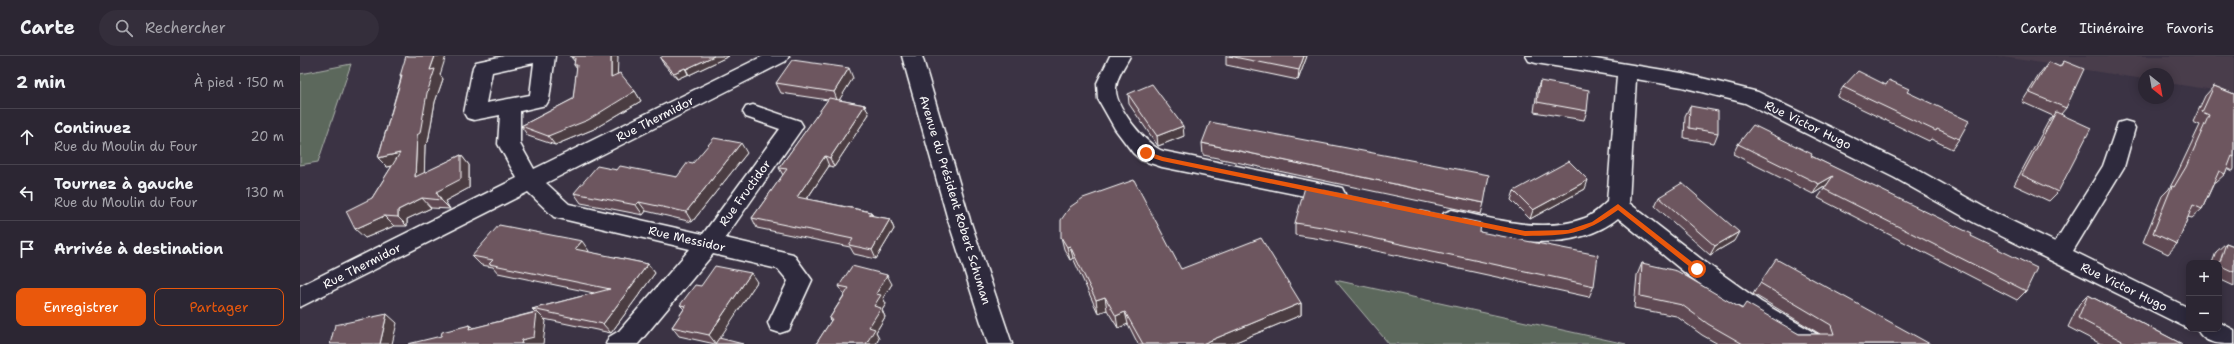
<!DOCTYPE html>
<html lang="fr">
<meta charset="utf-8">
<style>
body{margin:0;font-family:"Shantell Sans",sans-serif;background:#342e3b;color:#f1f3f6}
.controls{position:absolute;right:12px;bottom:12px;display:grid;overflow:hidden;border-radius:8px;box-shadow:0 2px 10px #0003}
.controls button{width:36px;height:36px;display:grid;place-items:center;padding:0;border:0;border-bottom:1px solid #48434e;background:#2c2633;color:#f1f3f6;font:20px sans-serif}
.compass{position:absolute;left:1838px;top:12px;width:36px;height:36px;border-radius:50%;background:#2c2633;box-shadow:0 2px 10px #0003;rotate:149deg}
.stop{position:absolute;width:12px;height:12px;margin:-9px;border:3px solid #ea580c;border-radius:50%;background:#fff}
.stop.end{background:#ea580c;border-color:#fff;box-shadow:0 1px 4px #0008}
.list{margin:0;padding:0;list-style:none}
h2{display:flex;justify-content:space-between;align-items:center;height:52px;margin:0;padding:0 16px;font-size:17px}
h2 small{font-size:13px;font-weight:400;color:#a6a5ac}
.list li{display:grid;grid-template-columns:26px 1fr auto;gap:12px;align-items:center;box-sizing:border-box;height:56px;padding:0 16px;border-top:1px solid #48434e}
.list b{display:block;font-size:15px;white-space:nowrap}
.list p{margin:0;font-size:13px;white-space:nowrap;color:#a6a5ac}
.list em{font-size:13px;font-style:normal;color:#a6a5ac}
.actions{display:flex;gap:8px;padding:12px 16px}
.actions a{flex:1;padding:9px 0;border:1px solid #ea580c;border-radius:8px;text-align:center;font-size:14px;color:#ea580c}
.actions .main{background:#ea580c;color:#fff}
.icon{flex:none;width:22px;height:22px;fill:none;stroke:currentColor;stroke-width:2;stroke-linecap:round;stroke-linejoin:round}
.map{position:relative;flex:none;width:1934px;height:288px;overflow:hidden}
header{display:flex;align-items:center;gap:24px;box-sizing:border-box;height:56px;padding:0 20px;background:#2c2633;border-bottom:1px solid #48434e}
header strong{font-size:19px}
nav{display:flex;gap:22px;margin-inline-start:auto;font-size:14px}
.search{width:280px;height:36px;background:#342e3b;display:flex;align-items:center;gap:10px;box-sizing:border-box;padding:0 14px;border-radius:22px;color:#a6a5ac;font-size:15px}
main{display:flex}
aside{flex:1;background:#2c2633}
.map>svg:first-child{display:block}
.built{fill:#4a3e4c}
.green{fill:#5b675b;stroke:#adb3ad}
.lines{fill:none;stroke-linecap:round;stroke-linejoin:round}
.minor-casing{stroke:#fff;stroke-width:3}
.minor{fill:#2f2a3d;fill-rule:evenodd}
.wall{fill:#5e4a52;stroke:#fff}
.shaded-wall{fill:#4c3c42;stroke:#fff}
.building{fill:#6d565f;stroke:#fff}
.route{fill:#ea580c}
.labels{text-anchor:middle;stroke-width:3;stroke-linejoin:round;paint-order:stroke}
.street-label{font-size:12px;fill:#fff;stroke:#2f2a3d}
</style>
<header>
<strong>Carte</strong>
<div class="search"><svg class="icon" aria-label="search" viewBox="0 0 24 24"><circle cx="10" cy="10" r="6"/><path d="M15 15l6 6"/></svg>Rechercher</div>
<nav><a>Carte</a><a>Itinéraire</a><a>Favoris</a></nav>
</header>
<main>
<aside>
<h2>2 min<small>À pied · 150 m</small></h2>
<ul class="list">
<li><svg class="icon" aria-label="ahead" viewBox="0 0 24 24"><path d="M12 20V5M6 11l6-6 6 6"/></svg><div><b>Continuez</b><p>Rue du Moulin du Four</p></div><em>20 m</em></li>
<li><svg class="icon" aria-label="left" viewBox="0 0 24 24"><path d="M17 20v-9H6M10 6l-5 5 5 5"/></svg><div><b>Tournez à gauche</b><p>Rue du Moulin du Four</p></div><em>130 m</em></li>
<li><svg class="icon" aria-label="arrive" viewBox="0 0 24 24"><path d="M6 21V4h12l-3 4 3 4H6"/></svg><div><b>Arrivée à destination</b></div></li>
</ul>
<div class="actions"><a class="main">Enregistrer</a><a>Partager</a></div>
</aside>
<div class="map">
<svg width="1934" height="288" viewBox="0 0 1934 288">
<rect width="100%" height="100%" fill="#3b3344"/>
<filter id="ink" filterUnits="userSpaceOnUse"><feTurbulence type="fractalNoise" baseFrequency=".025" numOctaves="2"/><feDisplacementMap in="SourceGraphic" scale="8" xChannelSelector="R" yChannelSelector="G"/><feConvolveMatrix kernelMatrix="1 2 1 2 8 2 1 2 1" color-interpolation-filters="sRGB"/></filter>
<g filter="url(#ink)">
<path class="built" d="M1697 0H1934V37L1868 27V18H1844V23Z"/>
<path class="green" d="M51 8 18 106 0 109V18Z
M1035 224 1326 288H1089Z"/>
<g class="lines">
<g class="minor-casing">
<path id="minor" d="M204 0H255L249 44 246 49 220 55V88L234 113 463 0H489L486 5 246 127 269 148 403 178 480 73 446 61 443 56 446 51 453 49 500 65 503 70 500 75 425 182 493 198 512 224 489 274 480 277 471 274 468 267 488 225 478 213 413 198 338 288H306L309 281 319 275 390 193 254 161 228 136 0 251V230L217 122 198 88 200 59 174 64 167 62 164 57 173 11 176 6ZM234 7 230 39 186 47 192 16Z
M602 0H622L670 164 712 288H688L648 164Z
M810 0H830C825 10 817 20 816 32 814 50 847 90 863 95L1034 130 1042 132 1045 138 1042 144 1034 146 862 111 841 104 833 97 815 73 798 43 797 27Z
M1226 0H1277L1382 17 1458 36 1611 110 1689 154 1755 186 1803 110 1818 67 1825 65 1832 67 1835 72 1824 111 1773 195 1889 252V273L1673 166 1595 122 1445 47 1382 31 1336 23 1329 147 1405 206 1461 246 1522 281 1525 288H1492L1445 260 1389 220 1318 162C1273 199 1195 186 1144 169L1141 163 1144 157 1152 154C1194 163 1243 178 1285 162 1293 159 1300 152 1307 146L1317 20 1236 7 1229 5Z
M1919 266 1934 274V288C1919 288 1904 288 1897 273H1919Z"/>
</g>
<use href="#minor" class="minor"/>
</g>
<path class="wall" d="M271 0 317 18 335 35 341 45 294 73 255 89 228 80 221 70 273 43 277 13 274 9 275 6 271 1Z
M429 0 389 19 388 18 377 23 363 7 360 2Z
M926 0H1007L998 24 926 9Z
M1764 5 1766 52 1761 58 1758 136 1749 145 1714 129 1748 66 1753 60 1722 46 1741 16 1749 6 1759 11Z
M140 19 143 23 135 46 128 86 125 89 124 117 161 99 169 109V132L145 145 150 153 131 152 107 163V170H94L65 182 72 142 92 110 87 111 78 102 101 22 100 20Z
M553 22 539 44 565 49 569 58 534 111 529 110 507 143 571 156 573 160 590 163 594 173 576 203 554 198 550 191 457 172 452 162 483 119 479 112 528 44 481 37 476 27Z
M1240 25 1287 55 1284 64 1234 56 1237 34Z
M1586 29 1607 36 1659 83 1652 93 1631 83 1629 85 1537 41 1543 31Z
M1914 30 1934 38V113L1933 115 1927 112 1925 118 1915 127H1914L1902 153 1892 162 1888 161 1877 188 1868 198 1843 186 1862 140 1869 133 1876 120 1900 69 1893 66 1905 40Z
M828 38 884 80 858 90 829 48Z
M1390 50 1418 77 1414 87 1384 82 1385 60Z
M902 87 1184 147 1181 158 903 99Z
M1438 88 1511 100 1671 180 1726 235 1717 244 1518 142 1526 130 1513 138 1433 98Z
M447 97 392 166 346 155 343 159 281 147 274 137 317 114 377 121 393 107Z
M1285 133 1230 163 1211 144 1214 135Z
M1359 141 1434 185 1410 199 1355 150Z
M995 167 1180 176 1294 230 1289 241 1021 183 995 179Z
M761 181 881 213 1001 247V259L931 288H838L828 268 818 272 807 254 798 257 773 202 770 204 764 193Z
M1926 187 1934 190V230L1919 223V207H1912L1916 196Z
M289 195 288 196 348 208 355 217 311 277 244 263 246 265 141 280 170 269 174 272 235 256 232 253 294 237 198 217 193 211 181 209 172 200Z
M1342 207 1499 278H1520L1453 238 1460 227 1630 288H1418L1402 279 1376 260 1334 252 1337 219Z
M457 226 419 282 415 288 379 280 372 271 384 253 380 249 401 230Z
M592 228 583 242 586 248 582 254 585 261 576 276 579 282 576 288H516L531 265 529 263 544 239 539 230Z
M1788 239 1882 288H1801L1768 271 1779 248Z"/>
<path class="shaded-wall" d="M135 0H146L140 19 143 23 135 46 128 86 125 89 124 131 115 121 117 79 130 14Z
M311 0H318L317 30 311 21Z
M414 0H429L389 19 386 13Z
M1004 0H1007L998 24 999 14Z
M385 12 388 18 377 23 374 17Z
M549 12 553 22 538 46 534 36Z
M335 35 341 45 294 73 255 89 248 80Z
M565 49 569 58 534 111 530 102Z
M883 70 884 80 858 90 857 80Z
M441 87 447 97 392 166 386 156Z
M100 97 109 107 87 111 78 102Z
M161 99 169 109V132L145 145 150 153 141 144 136 136Z
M525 100 529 110 502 150 497 141Z
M1533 120 1527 129 1513 138 1519 128Z
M1288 124 1285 133 1230 163 1233 154Z
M122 142 131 152 107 163V170L98 161V154Z
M339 146 346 155 343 159 336 149Z
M571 156 575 165 569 159Z
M84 160 94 170 65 182 55 173Z
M590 163 594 173 576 203 572 194Z
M1439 176 1434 185 1410 199 1415 190Z
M282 185 289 195 283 203 275 193Z
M770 190 773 202 770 204 767 191Z
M348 208 355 217 311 277 303 268Z
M451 217 457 226 416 288 409 279Z
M587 219 592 228 583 242 586 248 582 254 585 261 576 276 579 282 576 288H566L569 271 574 250 576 238Z
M805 241 807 254 798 257 796 244Z
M1001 247V259L931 288H902Z
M237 256 246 265 243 288H221L222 284Z
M825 256 828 268 818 272 816 260Z
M87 258 97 267 92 288H80Z
M170 269 179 277 169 273Z"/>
<path class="building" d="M106 0H135L130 14 135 13 127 37 120 77 117 79 115 121 161 99V123L136 136 141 144 122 142 98 154V161L84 160 55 173 46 155 72 142 100 97 78 102 102 20H100Z
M271 0H311V21L320 17 335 35 288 64 248 80 221 70 273 43 277 9H274L275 2 271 1Z
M363 0H414L386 13 385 12 374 17 360 2Z
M929 0H1004L999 14Z
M492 4 549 12 534 36 476 27Z
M1764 5 1784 13 1766 52 1730 37 1749 6 1760 11Z
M1558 15 1586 29 1589 24 1609 33 1607 36 1669 65 1659 83 1637 73 1636 75 1543 31Z
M1240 25 1289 34 1287 55 1237 46Z
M852 28 883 70 857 80 828 38Z
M1914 30 1934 38V101L1932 100 1925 118 1919 115 1902 153 1893 149 1877 188 1853 177 1872 130 1874 131 1886 111 1909 59 1902 56Z
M529 42 565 49 530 102 525 100 497 141 571 156 569 159 590 163 572 194 549 189 553 183 452 162 487 113 479 112Z
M1390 50 1418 55V77L1389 72Z
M1756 56 1791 72 1758 136 1722 119Z
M910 66 1189 119 1184 147 902 87Z
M1453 69 1512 98 1511 100 1672 178 1671 180 1737 212 1726 235 1524 133 1533 120 1519 128 1438 88Z
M414 82 441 87 386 156 339 146 336 149 274 137 297 110 317 114 320 110 377 121 388 106 393 107Z
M1269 105 1288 124 1233 154 1214 135Z
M834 124 881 213 961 182 1001 247 902 288H843L825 256 816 260 805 241 796 244 770 190 767 191 761 181V164L770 151 783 142Z
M1382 127 1439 176 1415 190 1359 141Z
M1005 131 1181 167 1180 176 1298 199 1294 230 1022 171 995 167Z
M199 169 282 185 275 193 348 208 303 268 232 253 310 233 189 208 193 204 172 200Z
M1926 187 1934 190V216L1919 209Z
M1476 203 1630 288H1443L1408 268 1382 249 1340 240 1342 207 1377 215 1442 253 1446 247 1499 278H1534L1531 269 1460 227Z
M415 210 451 217 409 279 372 271 386 250 380 249 395 229 401 230Z
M552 210 587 219 576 238 581 239 574 250 581 252 569 271 575 273 566 288H516L532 263H529L549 232 539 230Z
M1788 239 1882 288H1828L1778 262Z
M237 256 234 281 222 284 221 288H108L141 280 142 276 170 269 169 273Z
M87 258 80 288H30L35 269Z
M419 282 443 288H415Z"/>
</g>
<path class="route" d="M846 95 863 101 1225 175 1268 174 1292 166 1318 148 1401 213 1395 215 1318 154C1282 180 1267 179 1225 180L862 105 844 99V96Z"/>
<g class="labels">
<g class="street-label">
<text transform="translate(355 63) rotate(-27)" y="4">Rue Thermidor</text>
<text transform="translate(1508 69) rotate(26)" y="4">Rue Victor Hugo</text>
<text transform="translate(445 137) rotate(-54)" y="4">Rue Fructidor</text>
<text transform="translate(655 144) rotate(73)" y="4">Avenue du Président Robert Schuman</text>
<text transform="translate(387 183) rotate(13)" y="4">Rue Messidor</text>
<text transform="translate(62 210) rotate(-27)" y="4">Rue Thermidor</text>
<text transform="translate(1824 231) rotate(26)" y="4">Rue Victor Hugo</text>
</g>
</g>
</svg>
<div class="controls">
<button>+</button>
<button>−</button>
</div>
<svg class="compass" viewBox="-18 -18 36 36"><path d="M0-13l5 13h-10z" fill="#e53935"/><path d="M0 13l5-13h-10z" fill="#a6a5ac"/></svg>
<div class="stop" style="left:1397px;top:213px"></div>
<div class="stop end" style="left:846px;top:97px"></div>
</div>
</main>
